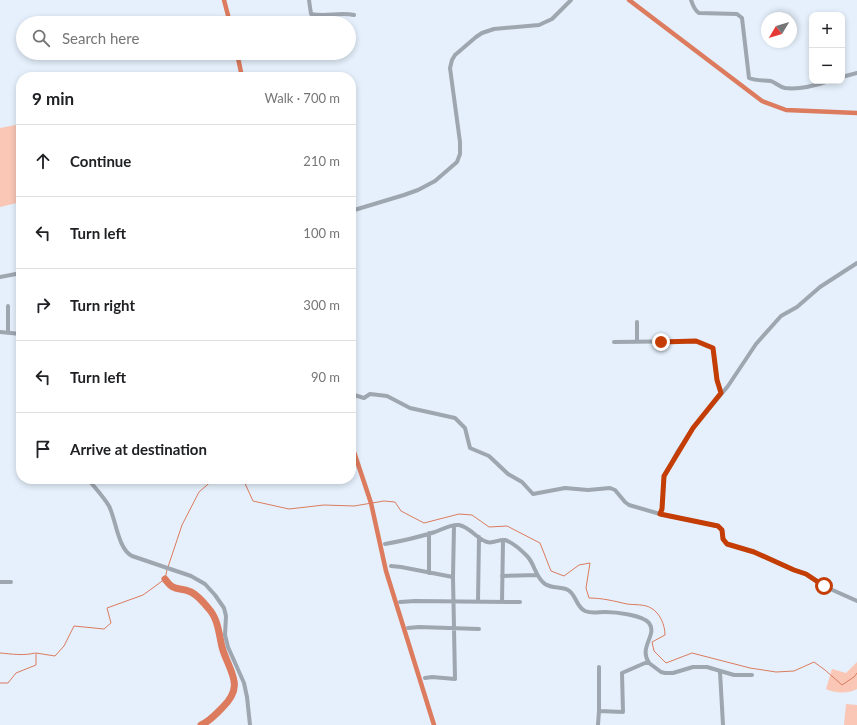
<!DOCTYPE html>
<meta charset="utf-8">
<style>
body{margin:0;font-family:Lato,sans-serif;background:#f6f6f6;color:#202124}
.controls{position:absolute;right:12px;top:12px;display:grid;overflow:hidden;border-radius:8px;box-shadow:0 2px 6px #0003}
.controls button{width:36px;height:36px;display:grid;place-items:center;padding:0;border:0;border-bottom:1px solid #e0e0e0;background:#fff;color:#202124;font:20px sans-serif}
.compass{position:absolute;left:761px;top:12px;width:36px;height:36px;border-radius:50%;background:#fff;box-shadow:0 2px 6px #0003;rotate:232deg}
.stop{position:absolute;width:12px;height:12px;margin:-9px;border:3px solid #c43d05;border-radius:50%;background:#fff}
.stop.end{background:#c43d05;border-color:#fff;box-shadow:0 1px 4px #0008}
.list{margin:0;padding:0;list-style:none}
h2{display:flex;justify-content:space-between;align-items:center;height:52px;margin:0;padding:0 16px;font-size:17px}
h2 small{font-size:13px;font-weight:400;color:#757577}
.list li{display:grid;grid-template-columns:26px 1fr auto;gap:12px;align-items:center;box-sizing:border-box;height:72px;padding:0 16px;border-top:1px solid #e0e0e0}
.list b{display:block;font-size:15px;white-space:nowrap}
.list em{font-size:13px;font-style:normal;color:#757577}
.icon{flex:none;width:22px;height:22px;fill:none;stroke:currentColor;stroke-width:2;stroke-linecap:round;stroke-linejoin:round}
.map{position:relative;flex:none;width:857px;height:725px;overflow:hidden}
.search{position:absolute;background:#fff;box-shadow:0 2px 6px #0003;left:16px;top:16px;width:340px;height:44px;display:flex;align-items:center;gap:10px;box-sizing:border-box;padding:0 14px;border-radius:22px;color:#757577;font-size:15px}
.panel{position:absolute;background:#fff;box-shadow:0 2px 6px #0003;left:16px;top:72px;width:340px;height:412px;border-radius:16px}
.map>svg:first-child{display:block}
.green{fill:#fac6b6}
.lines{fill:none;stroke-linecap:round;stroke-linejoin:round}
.stream{stroke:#dc7b5e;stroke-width:1}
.canal{stroke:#dc7b5e;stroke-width:4.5}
.river{stroke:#dc7b5e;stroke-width:7}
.minor{stroke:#9ea6af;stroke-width:4}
.route{stroke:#c43d05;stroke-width:5}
</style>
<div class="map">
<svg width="857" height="725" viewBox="0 0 857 725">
<rect width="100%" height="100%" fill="#e5f0fc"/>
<path class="green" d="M21 124V149H19L21 158V202L0 207V128Z
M857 662V689C849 694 834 693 826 689L832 669 846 673Z
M846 704 857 705V725H844Z"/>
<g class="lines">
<path class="stream" d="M243 479 253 501 289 509 324 505 354 506 384 501 395 502 401 511 424 523 459 514 472 515 489 527 507 526 540 543 551 571 564 576 579 565 590 563 586 588 589 598C602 598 614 601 627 604 634 605 645 604 651 608 660 613 665 625 665 635L652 642 654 651 666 663 692 653 750 668 776 672 794 671 814 662 825 670 842 685 854 677 857 673
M168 567 182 525 199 492 214 479
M0 653C12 654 24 656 35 653
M0 683H8L16 673 36 665V653L55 656 64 646 74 626 104 629 111 623 107 608 143 595 165 579 167 570"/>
<path class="canal" d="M224 0 230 23
M629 0 762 101 786 110 857 113
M237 53 242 77
M351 443 371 503 386 571 434 725"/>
<path class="river" d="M165 579C175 593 178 586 191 592 197 595 205 604 209 609 218 619 219 634 222 647 229 672 246 685 222 708 215 715 210 721 201 725"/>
<path class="minor" d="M309 0 311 14C326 17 340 12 354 15
M691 0C693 5 694 10 699 13L737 14 742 18 749 78C756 81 763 80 771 81 776 83 780 87 785 88 799 90 817 85 829 81
M842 77 857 73
M351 211 404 195 418 190 435 181 457 162 460 154V142L450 68 452 60 455 55 476 37 482 33 494 29 539 25 552 19 571 0
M0 277 21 273
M0 332 21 334
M8 333V306
M614 342 696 341 713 348 717 380 721 393
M637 342V322
M351 394 364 398 370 394 387 396 410 408 455 418 465 428 470 448 489 456 508 474 522 482 533 494 565 488 588 490 610 488 615 490 625 502 629 505 660 514 718 526 722 530 723 539 727 544 754 552 794 570 806 574 828 588 857 601
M88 479C95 488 103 496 109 506 116 520 118 549 132 556L191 576 205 584 215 595 224 608 226 616 225 635 228 647 244 683 247 697 250 725
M660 514 662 509 664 477 678 451 693 428 728 386 756 344 781 316 797 307 820 287 857 263
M385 544C402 541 419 537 435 532 443 529 451 524 459 525 470 527 477 539 487 542 493 544 499 539 505 540 512 542 522 551 527 556 535 564 535 577 545 584 553 589 561 586 568 590 576 594 576 607 585 611 592 614 598 612 605 612 615 612 643 615 649 623 658 635 638 647 649 663
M391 566 401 567 453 577
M429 573V533
M502 576 537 575
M0 582H11
M478 601 479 537
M400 602 415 601 520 602
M502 602 503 541
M408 628 419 627 479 629
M720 672 723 725
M425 678 432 677 455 679 453 577 454 526
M599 711V667
M598 725 599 711 623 712 622 673 645 663H649L661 672 665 673H673L693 667H707L734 675H752"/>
</g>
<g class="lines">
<path class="route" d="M661 342 696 341 713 348 717 380 721 393 693 428 664 476 662 509 660 514 718 526 722 530 723 539 727 544 754 552 794 570 806 574 824 586"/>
</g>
</svg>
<div class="controls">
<button>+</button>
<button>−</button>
</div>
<svg class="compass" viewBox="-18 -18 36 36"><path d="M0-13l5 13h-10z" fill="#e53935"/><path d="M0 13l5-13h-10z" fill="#757577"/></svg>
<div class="stop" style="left:824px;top:586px"></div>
<div class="stop end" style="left:661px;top:342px"></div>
<div class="search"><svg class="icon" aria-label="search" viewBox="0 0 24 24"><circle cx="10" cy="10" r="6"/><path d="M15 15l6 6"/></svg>Search here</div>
<section class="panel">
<h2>9 min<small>Walk · 700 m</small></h2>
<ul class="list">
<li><svg class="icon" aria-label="ahead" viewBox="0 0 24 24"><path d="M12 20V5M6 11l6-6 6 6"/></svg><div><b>Continue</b></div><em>210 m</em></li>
<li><svg class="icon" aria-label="left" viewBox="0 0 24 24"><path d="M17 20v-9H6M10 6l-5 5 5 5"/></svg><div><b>Turn left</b></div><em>100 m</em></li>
<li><svg class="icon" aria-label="right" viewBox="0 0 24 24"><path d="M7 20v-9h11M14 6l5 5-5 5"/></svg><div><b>Turn right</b></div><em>300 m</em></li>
<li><svg class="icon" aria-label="left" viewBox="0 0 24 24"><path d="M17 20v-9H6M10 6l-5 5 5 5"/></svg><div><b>Turn left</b></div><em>90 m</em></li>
<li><svg class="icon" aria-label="arrive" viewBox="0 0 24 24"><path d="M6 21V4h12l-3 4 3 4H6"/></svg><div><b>Arrive at destination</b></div></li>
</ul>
</section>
</div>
